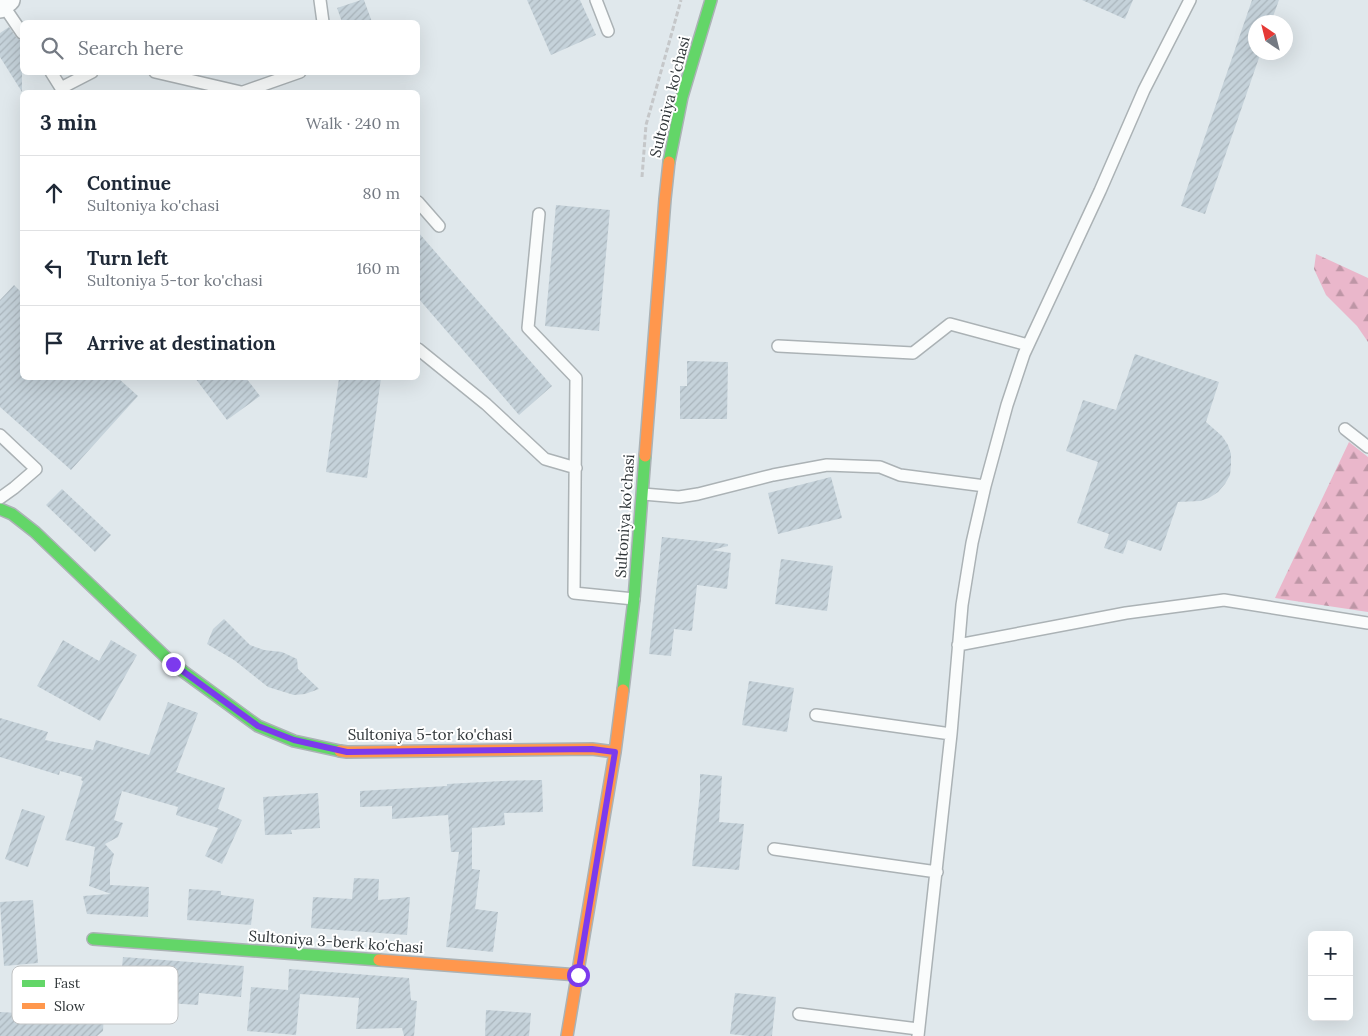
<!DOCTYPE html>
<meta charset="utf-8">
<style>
body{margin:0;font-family:Lora,serif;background:#f6f6f7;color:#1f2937}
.controls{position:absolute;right:15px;bottom:15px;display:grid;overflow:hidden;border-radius:8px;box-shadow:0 5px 20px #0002}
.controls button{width:45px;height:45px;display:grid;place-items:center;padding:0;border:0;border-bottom:1px solid #e0e1e3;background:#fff;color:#1f2937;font:25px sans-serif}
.compass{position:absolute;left:1248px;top:15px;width:45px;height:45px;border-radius:50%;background:#fff;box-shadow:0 5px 20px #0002;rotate:325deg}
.stop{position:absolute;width:15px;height:15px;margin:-11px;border:4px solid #7c3aed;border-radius:50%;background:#fff}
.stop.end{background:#7c3aed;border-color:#fff;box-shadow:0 1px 5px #0008}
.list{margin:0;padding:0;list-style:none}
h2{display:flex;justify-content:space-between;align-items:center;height:65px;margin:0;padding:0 20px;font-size:21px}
h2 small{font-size:16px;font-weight:400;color:#747a83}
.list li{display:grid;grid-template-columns:32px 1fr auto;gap:15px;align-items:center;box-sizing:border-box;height:75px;padding:0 20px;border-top:1px solid #e0e1e3}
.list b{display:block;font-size:19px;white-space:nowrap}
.list p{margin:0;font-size:16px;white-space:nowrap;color:#747a83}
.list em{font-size:16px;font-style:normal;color:#747a83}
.icon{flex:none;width:28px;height:28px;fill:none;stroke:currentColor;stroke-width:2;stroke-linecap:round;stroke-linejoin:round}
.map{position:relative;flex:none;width:1368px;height:1036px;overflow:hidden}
.search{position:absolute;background:#fff;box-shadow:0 5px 20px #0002;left:20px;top:20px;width:400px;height:55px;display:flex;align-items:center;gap:12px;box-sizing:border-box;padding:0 18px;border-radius:8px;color:#747a83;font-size:19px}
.panel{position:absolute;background:#fff;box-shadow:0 5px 20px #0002;left:20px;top:90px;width:400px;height:290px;border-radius:8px}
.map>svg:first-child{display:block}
.forest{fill:url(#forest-firs)}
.building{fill:url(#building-hatch)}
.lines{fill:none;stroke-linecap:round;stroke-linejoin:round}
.lane-casing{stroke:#abb2b5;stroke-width:14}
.street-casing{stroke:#abb2b5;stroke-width:24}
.fast-casing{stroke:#abb2b5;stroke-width:14}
.slow-casing{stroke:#abb2b5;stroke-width:14}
.path{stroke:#c5c7c9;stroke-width:3;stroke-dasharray:5 2.5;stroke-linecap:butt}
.lane{stroke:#fafcfc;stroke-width:11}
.street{stroke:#fafcfc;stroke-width:21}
.fast{stroke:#63d668;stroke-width:11}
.slow{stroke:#ff974d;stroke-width:11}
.route{stroke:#7c3aed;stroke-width:6}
.labels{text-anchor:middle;stroke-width:4;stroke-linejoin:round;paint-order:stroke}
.street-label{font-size:15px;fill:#303639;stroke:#fff}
.key{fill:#fff;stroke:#c1c3c4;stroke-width:1}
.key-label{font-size:14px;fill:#303639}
</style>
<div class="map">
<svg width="1368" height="1036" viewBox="0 0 1368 1036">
<defs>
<pattern id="forest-firs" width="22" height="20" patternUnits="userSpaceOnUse" patternTransform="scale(1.25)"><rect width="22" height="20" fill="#eab7cb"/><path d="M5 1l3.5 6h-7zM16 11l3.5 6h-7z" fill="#be96a6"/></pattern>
<pattern id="building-hatch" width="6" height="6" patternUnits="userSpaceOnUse" patternTransform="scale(1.25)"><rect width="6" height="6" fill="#c5d2da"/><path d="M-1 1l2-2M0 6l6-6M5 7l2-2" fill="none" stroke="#aab5bc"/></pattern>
</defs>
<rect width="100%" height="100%" fill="#e0e8ec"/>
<path class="forest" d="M1316 254 1368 278V342L1357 326 1326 295 1314 269Z
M1349 442 1368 457V612L1275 598Z"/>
<path class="building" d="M361 0H364L372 22H342L337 8Z
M527 0H580L596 35 551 55Z
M1082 0H1133L1125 19Z
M1252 0H1279L1271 22H1256V52H1261L1205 214 1181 206Z
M9 27 16 37 20 40 22 44V92L0 57V33Z
M556 205 610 210 599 331 545 326Z
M418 232 552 386 519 415 418 298Z
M14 285 22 293V378H118L138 396 71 470 0 407V300Z
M1135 354 1219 382 1206 422 1222 436 1228 445 1231 454V465L1230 475 1225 484 1218 492 1209 498 1200 501 1178 502 1161 551 1128 540 1123 554 1104 548 1109 534 1077 523 1098 462 1066 451 1083 400 1116 410Z
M687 361 728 362 727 419H680V386H687Z
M195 378H246L260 396 227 420Z
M339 378H381L367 478 326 472Z
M831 477 842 518 778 534 768 493Z
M62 489 111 535 95 552 46 505Z
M662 537 728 544V546L712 550 731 553 727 589 697 585 692 631 674 629 671 656 649 654Z
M781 559 833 566 827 611 775 604Z
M224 619 250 645 264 650 282 652 297 659 298 669 319 689 305 694 294 695 268 687 234 660 207 644 213 629Z
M63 640 99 661 111 640 137 655 100 721 37 686Z
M749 681 794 688 787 732 742 725Z
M168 702 198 713 176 772 225 788 218 809 242 820 222 864 205 856 218 828 176 815 178 807 122 791 114 820 123 823 118 837 105 844 114 854 110 869V885L149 887 148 917 87 914 83 896 111 894 89 886 95 847 65 840 83 781 81 780 82 777 60 771 59 775 0 757V718L48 732 45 740 93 750 96 740 149 755Z
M700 774 722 776 719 822 744 824 739 870 692 866 700 792Z
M542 780 543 812 504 813 505 825 472 828V869L480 870 475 909 498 912 493 952 446 947 459 852H451L448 815 392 819V806L360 807V791L447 786V784L502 781Z
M318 793 320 828 291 830 292 834 265 835 263 797Z
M22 809 45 816 28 867 5 859Z
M354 878 379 879 378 900 410 897 407 935 311 928 313 897 352 899Z
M189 889 221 891V895L254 899 251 925 187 920Z
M33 900 38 963 4 966 0 902Z
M123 957 244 966 241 997 199 993 198 1005 154 1002 155 980 121 977Z
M289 969 409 978 411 1000 417 1001 414 1036H404L402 1028 356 1029 359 998 300 994 296 1035 247 1031 251 987 288 990Z
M57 984 81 986V992L105 993 103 1031 97 1036H0V1012L35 1014 53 1023Z
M735 993 776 997 772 1036H749L730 1034Z
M486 1010 531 1013 529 1036H485Z"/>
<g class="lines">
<g class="lane-casing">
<path id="lane" d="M320 0 323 22
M596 0 608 31
M3 5 22 33
M51 72 61 88 92 72
M155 72 241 92
M243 92 300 72
M418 202 439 226
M539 214 528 328 576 378 574 593 634 599
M778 346 913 353 950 324 1028 345
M418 349 486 404 545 459 576 468
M1345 429 1368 447
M0 435 36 469 14 488 0 498
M643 494 679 497 698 494 773 475 827 465 880 467 900 475 985 486
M958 645 1126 613 1224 600 1368 623
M816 715 951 734
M774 849 937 872
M799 1014 918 1029
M918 1036 951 734 962 605 972 543 985 486 1007 405 1024 354 1100 191 1144 90 1190 0"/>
</g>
<g class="street-casing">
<path id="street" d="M0 7 9 0"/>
</g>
<g class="fast-casing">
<path id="fast" d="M669 162 682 97 711 0
M0 509 12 514 35 532 173 664 258 726 294 741 340 751
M623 690 634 599 645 456
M93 939 379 960"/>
</g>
<g class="slow-casing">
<path id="slow" d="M645 456 665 199 669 162
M340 751 347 752 592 749 615 752
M379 960 578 975
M567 1036 615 752 623 690"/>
</g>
<path class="path" d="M642 177 646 125 681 0"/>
<use href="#lane" class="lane"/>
<use href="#street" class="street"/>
<use href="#fast" class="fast"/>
<use href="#slow" class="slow"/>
</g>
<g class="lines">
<path class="route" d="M173 664 258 726 294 740 347 752 592 749 615 752 578 975"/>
</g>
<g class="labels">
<g class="street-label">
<text transform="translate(670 97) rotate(-76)" y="5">Sultoniya ko'chasi</text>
<text transform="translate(625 516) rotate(-86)" y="5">Sultoniya ko'chasi</text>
<text x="430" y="740">Sultoniya 5-tor ko'chasi</text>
<text transform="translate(336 942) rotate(4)" y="5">Sultoniya 3-berk ko'chasi</text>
</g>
</g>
<rect x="12" y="966" width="166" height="58" rx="8" class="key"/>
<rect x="22" y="980" width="23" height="7" fill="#63d668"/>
<rect x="22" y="1003" width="23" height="6" fill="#ff974d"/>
<g class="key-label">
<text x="54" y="988">Fast</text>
<text x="54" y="1011">Slow</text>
</g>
</svg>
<div class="controls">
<button>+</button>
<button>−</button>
</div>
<svg class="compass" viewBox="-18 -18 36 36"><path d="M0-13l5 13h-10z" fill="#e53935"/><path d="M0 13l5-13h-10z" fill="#747a83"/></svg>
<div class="stop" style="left:578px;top:975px"></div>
<div class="stop end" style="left:173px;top:664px"></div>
<div class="search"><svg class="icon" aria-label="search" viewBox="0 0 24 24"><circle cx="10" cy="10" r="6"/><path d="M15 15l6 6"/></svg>Search here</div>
<section class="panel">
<h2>3 min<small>Walk · 240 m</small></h2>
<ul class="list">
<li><svg class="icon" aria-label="ahead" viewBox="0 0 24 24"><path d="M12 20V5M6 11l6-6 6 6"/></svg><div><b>Continue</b><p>Sultoniya ko'chasi</p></div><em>80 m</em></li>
<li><svg class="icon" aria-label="left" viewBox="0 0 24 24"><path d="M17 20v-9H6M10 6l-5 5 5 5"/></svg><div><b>Turn left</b><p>Sultoniya 5-tor ko'chasi</p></div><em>160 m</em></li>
<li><svg class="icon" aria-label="arrive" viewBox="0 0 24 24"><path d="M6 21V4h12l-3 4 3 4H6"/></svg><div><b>Arrive at destination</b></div></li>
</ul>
</section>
</div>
